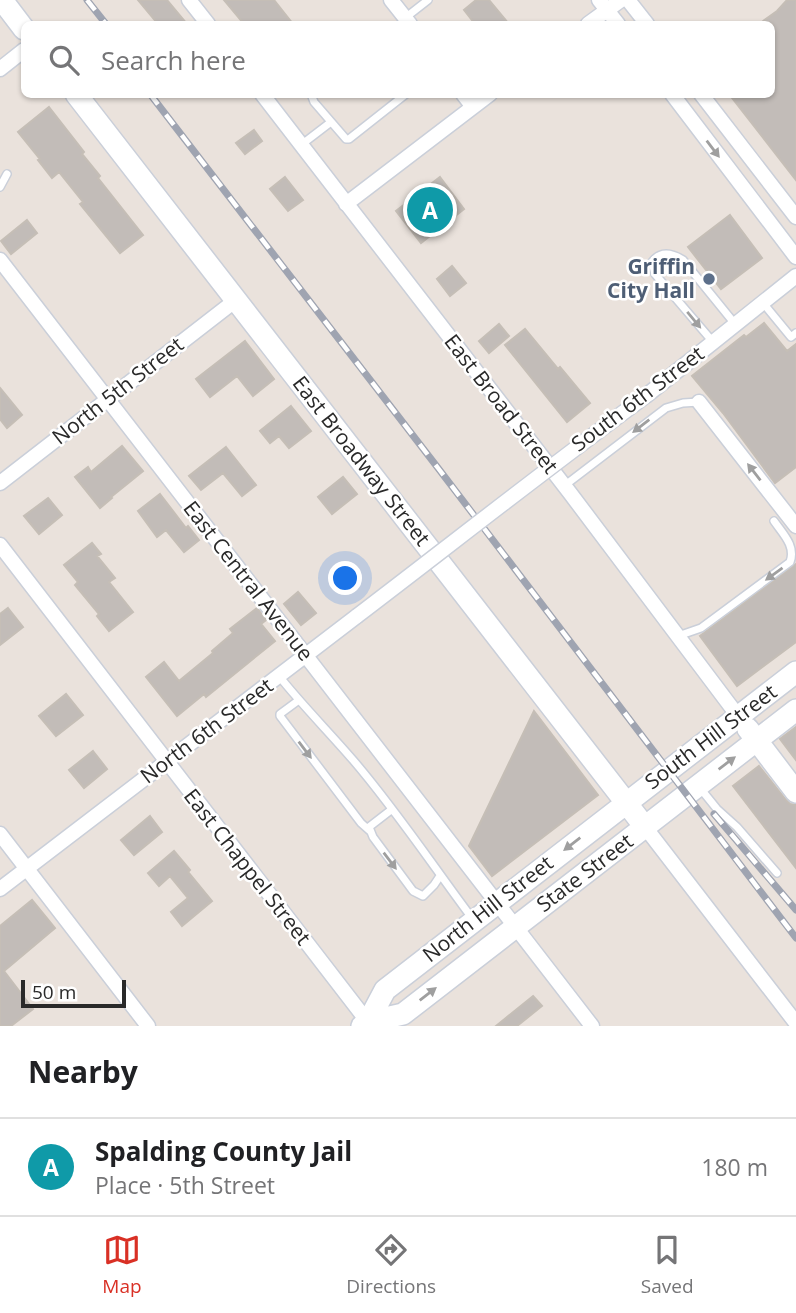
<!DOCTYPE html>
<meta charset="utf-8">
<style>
body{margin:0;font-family:"Open Sans",sans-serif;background:#f6f6f6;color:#202124}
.scale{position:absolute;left:21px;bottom:18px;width:105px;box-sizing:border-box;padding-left:7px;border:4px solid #292929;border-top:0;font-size:19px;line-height:24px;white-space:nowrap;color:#292929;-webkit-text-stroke:5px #fff;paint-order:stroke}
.you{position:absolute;left:346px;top:579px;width:24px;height:24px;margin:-18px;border:5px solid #fff;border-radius:50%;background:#1a73e8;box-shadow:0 0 0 10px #1a73e833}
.badge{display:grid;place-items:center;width:46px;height:46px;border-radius:50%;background:#d93025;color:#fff;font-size:23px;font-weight:700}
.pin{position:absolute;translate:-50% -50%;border:4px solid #fff;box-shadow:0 2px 7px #0006}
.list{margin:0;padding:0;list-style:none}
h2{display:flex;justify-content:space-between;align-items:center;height:91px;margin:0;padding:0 28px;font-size:30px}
h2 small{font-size:23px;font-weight:400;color:#757577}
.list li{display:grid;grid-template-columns:46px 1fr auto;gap:21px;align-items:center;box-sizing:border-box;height:98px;padding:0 28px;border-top:2px solid #e0e0e0}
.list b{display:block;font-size:26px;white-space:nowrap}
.list p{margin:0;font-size:23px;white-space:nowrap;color:#757577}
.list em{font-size:23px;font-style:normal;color:#757577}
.icon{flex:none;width:38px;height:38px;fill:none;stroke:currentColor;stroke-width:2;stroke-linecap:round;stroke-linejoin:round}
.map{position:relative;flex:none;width:796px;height:1026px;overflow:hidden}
.search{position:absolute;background:#fff;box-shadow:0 2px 5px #0004;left:21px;right:21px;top:21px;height:77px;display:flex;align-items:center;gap:18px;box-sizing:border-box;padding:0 24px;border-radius:10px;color:#757577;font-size:26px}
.sheet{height:189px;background:#fff}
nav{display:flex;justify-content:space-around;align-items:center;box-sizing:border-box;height:98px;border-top:2px solid #e0e0e0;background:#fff;font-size:19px;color:#757577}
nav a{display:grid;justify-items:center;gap:4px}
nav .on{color:#d93025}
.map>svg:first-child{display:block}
.building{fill:#c2bcb8;stroke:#c5beb6;stroke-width:2}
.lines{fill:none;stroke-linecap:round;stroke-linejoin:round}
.lane-casing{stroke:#cacfd9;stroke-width:10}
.street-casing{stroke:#cacfd9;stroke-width:17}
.secondary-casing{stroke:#cacfd9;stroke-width:24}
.lane{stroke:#fff;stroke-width:7}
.street{stroke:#fff;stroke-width:14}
.secondary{stroke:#fff;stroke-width:21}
.rail-casing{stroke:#9fa4b1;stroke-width:7}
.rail{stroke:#fff;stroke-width:4.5;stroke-dasharray:13;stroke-linecap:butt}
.street-bridge-casing{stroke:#cacfd9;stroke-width:17;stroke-linecap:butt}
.street-bridge{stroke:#fff;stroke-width:14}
.oneway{fill:#9f9f9f}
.service-dot{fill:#5c6f8a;stroke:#fff;stroke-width:2.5}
.labels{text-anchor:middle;stroke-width:5;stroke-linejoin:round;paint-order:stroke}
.service-label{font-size:21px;font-weight:bold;fill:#4e5e75;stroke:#fff;text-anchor:end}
.street-label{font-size:21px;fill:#292929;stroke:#fff}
</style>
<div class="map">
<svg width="796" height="1026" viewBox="0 0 796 1026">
<rect width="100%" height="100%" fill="#eae2dc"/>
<path class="building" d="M138 0H167L187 24H158Z
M224 0H274L293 24H244Z
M476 0H489L509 24H475L464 10Z
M787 0H796V180L729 94H772V24H759L777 11Z
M49 107 84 152 82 154 100 176 98 178 143 235 120 253 80 204 83 202 59 172 52 178 38 160 40 159 18 132Z
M254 130 262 141 245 154 236 143Z
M285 177 303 200 288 211 270 189Z
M440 177 464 209 421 243 396 211Z
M730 215 762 258 721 289 688 247Z
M27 220 37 233 11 254 1 241Z
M452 266 466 283 450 296 437 279Z
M764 323 787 351 796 344V467L775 483 723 413 692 376 744 335 746 337Z
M499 324 509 336 489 353 479 341Z
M525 329 558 369 560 367 590 403 567 422 505 345Z
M245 341 274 379 253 396 237 376 210 397 196 379Z
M0 388 22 415 7 428 0 419Z
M291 406 311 431 289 448 279 436 270 443 260 431Z
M122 446 143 471 111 497 112 498 100 508 75 477 88 467 91 472Z
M226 447 256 485 242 496 223 473 201 490 189 476Z
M343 477 357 494 332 514 318 497Z
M160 494 186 528 188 526 199 540 184 552 166 530 157 537 138 511Z
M48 498 62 515 39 534 24 516Z
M92 543 101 554 97 556 115 578 109 582 133 612 109 631 97 616 99 614 75 585 78 582 64 565Z
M796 564V642L737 686 700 636Z
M298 592 316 613 301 625 284 604Z
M8 608 23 627 0 645V614Z
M257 608 266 620 261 624 275 641 206 697 204 694 177 716 146 677 164 662 179 681 213 653 212 651 233 633 230 629Z
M66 694 83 715 56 736 39 716Z
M534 711 598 795 492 876 469 846Z
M796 727V760L780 739Z
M93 751 107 769 84 788 69 770Z
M759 766 786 800 790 804 796 805V868L733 786Z
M150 816 162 832 134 855 121 840Z
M174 851 190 870 188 872 212 901 182 926 171 912 188 898 170 876 159 886 148 873Z
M32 900 55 928 4 971 33 1009 11 1026H0V926Z
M533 996 542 1006 517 1026H496Z"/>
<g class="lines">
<g class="lane-casing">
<path id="lane" d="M405 18 428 0
M311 94 314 102 346 139H349L406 94
M301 145 331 122
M0 187 7 174
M763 303 791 337 796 333
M713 342 655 274 652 262C661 250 672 253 683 260L735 324
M564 486 666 408 683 403 699 402
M678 636 701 628 790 562C796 546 783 534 774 521
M279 676C302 705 329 732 353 760 396 810 433 866 472 918
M299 700 280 714V716L361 823 370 831
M700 788 717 809 737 827 777 873
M391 810 369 827 373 837 413 891 423 896 434 885 440 876"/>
</g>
<g class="street-casing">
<path id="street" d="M189 0 208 24
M391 0 410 24
M599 0 618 24
M628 0 647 24
M588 24 621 0
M0 69 24 50
M262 94 570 493 738 716
M463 94 473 107
M672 94 796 257
M701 94 796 217
M346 204 490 94
M0 260 592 1026
M647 395 796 276
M699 402 796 526
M0 483 236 300
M0 545 371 1026
M645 827 796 1023
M0 834 148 1026
M0 889 357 616"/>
</g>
<g class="secondary-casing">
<path id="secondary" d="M2 0 24 29
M76 94 645 827
M748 729 796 792
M368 1022 403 1014 796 710
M362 1026 368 1022 385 990 796 672"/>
</g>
<use href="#lane" class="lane"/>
<use href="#street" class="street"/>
<use href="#secondary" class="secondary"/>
<g class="rail-casing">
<path id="rail" d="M87 0 106 24
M150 94 438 468 796 938
M714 814 796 910"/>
</g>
<use href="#rail" class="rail"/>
<g class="street-bridge-casing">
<path id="street-bridge" d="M357 616C454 542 549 467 647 395"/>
</g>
<use href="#street-bridge" class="street-bridge"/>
</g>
<defs><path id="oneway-solid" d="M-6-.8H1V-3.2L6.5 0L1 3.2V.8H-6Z" transform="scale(1.75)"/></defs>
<g class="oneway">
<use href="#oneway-solid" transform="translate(713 149) rotate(53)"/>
<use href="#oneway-solid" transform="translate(694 320) rotate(50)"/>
<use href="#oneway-solid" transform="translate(641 426) rotate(142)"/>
<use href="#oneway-solid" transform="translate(754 472) rotate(-128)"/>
<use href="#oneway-solid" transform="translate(774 574) rotate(144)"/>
<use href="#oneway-solid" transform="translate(305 750) rotate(53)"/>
<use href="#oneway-solid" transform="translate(727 763) rotate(-37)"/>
<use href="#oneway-solid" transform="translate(572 844) rotate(142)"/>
<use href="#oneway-solid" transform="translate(390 861) rotate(53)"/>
<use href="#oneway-solid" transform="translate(428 994) rotate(-38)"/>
</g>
<circle class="service-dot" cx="709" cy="279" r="7"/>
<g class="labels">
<g class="service-label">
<text x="695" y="274">Griffin<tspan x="695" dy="24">City Hall</tspan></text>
</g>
<g class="street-label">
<text transform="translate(118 391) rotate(-38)" y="7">North 5th Street</text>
<text transform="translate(638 399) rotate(-37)" y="7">South 6th Street</text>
<text transform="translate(501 404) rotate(52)" y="7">East Broad Street</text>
<text transform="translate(361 461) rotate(52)" y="7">East Broadway Street</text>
<text transform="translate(248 581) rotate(52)" y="7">East Central Avenue</text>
<text transform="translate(207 731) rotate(-37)" y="7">North 6th Street</text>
<text transform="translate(711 737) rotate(-37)" y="7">South Hill Street</text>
<text transform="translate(247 867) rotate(52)" y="7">East Chappel Street</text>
<text transform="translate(585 873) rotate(-37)" y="7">State Street</text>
<text transform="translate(488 909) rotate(-38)" y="7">North Hill Street</text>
</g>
</g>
</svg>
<div class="scale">50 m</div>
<div class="you"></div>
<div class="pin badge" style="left:430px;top:210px;background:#0f9aa8">A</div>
<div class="search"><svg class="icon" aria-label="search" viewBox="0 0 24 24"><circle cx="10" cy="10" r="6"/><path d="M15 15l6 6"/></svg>Search here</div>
</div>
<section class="sheet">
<h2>Nearby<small></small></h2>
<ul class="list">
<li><span class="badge" style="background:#0f9aa8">A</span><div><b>Spalding County Jail</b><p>Place · 5th Street</p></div><em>180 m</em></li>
</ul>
</section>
<nav>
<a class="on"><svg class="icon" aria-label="map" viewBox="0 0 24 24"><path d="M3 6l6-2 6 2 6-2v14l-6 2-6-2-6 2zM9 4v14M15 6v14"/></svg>Map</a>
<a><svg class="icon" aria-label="directions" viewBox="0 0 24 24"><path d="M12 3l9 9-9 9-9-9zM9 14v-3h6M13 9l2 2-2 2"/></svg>Directions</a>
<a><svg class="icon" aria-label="saved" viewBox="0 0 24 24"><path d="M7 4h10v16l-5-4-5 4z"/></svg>Saved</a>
</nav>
